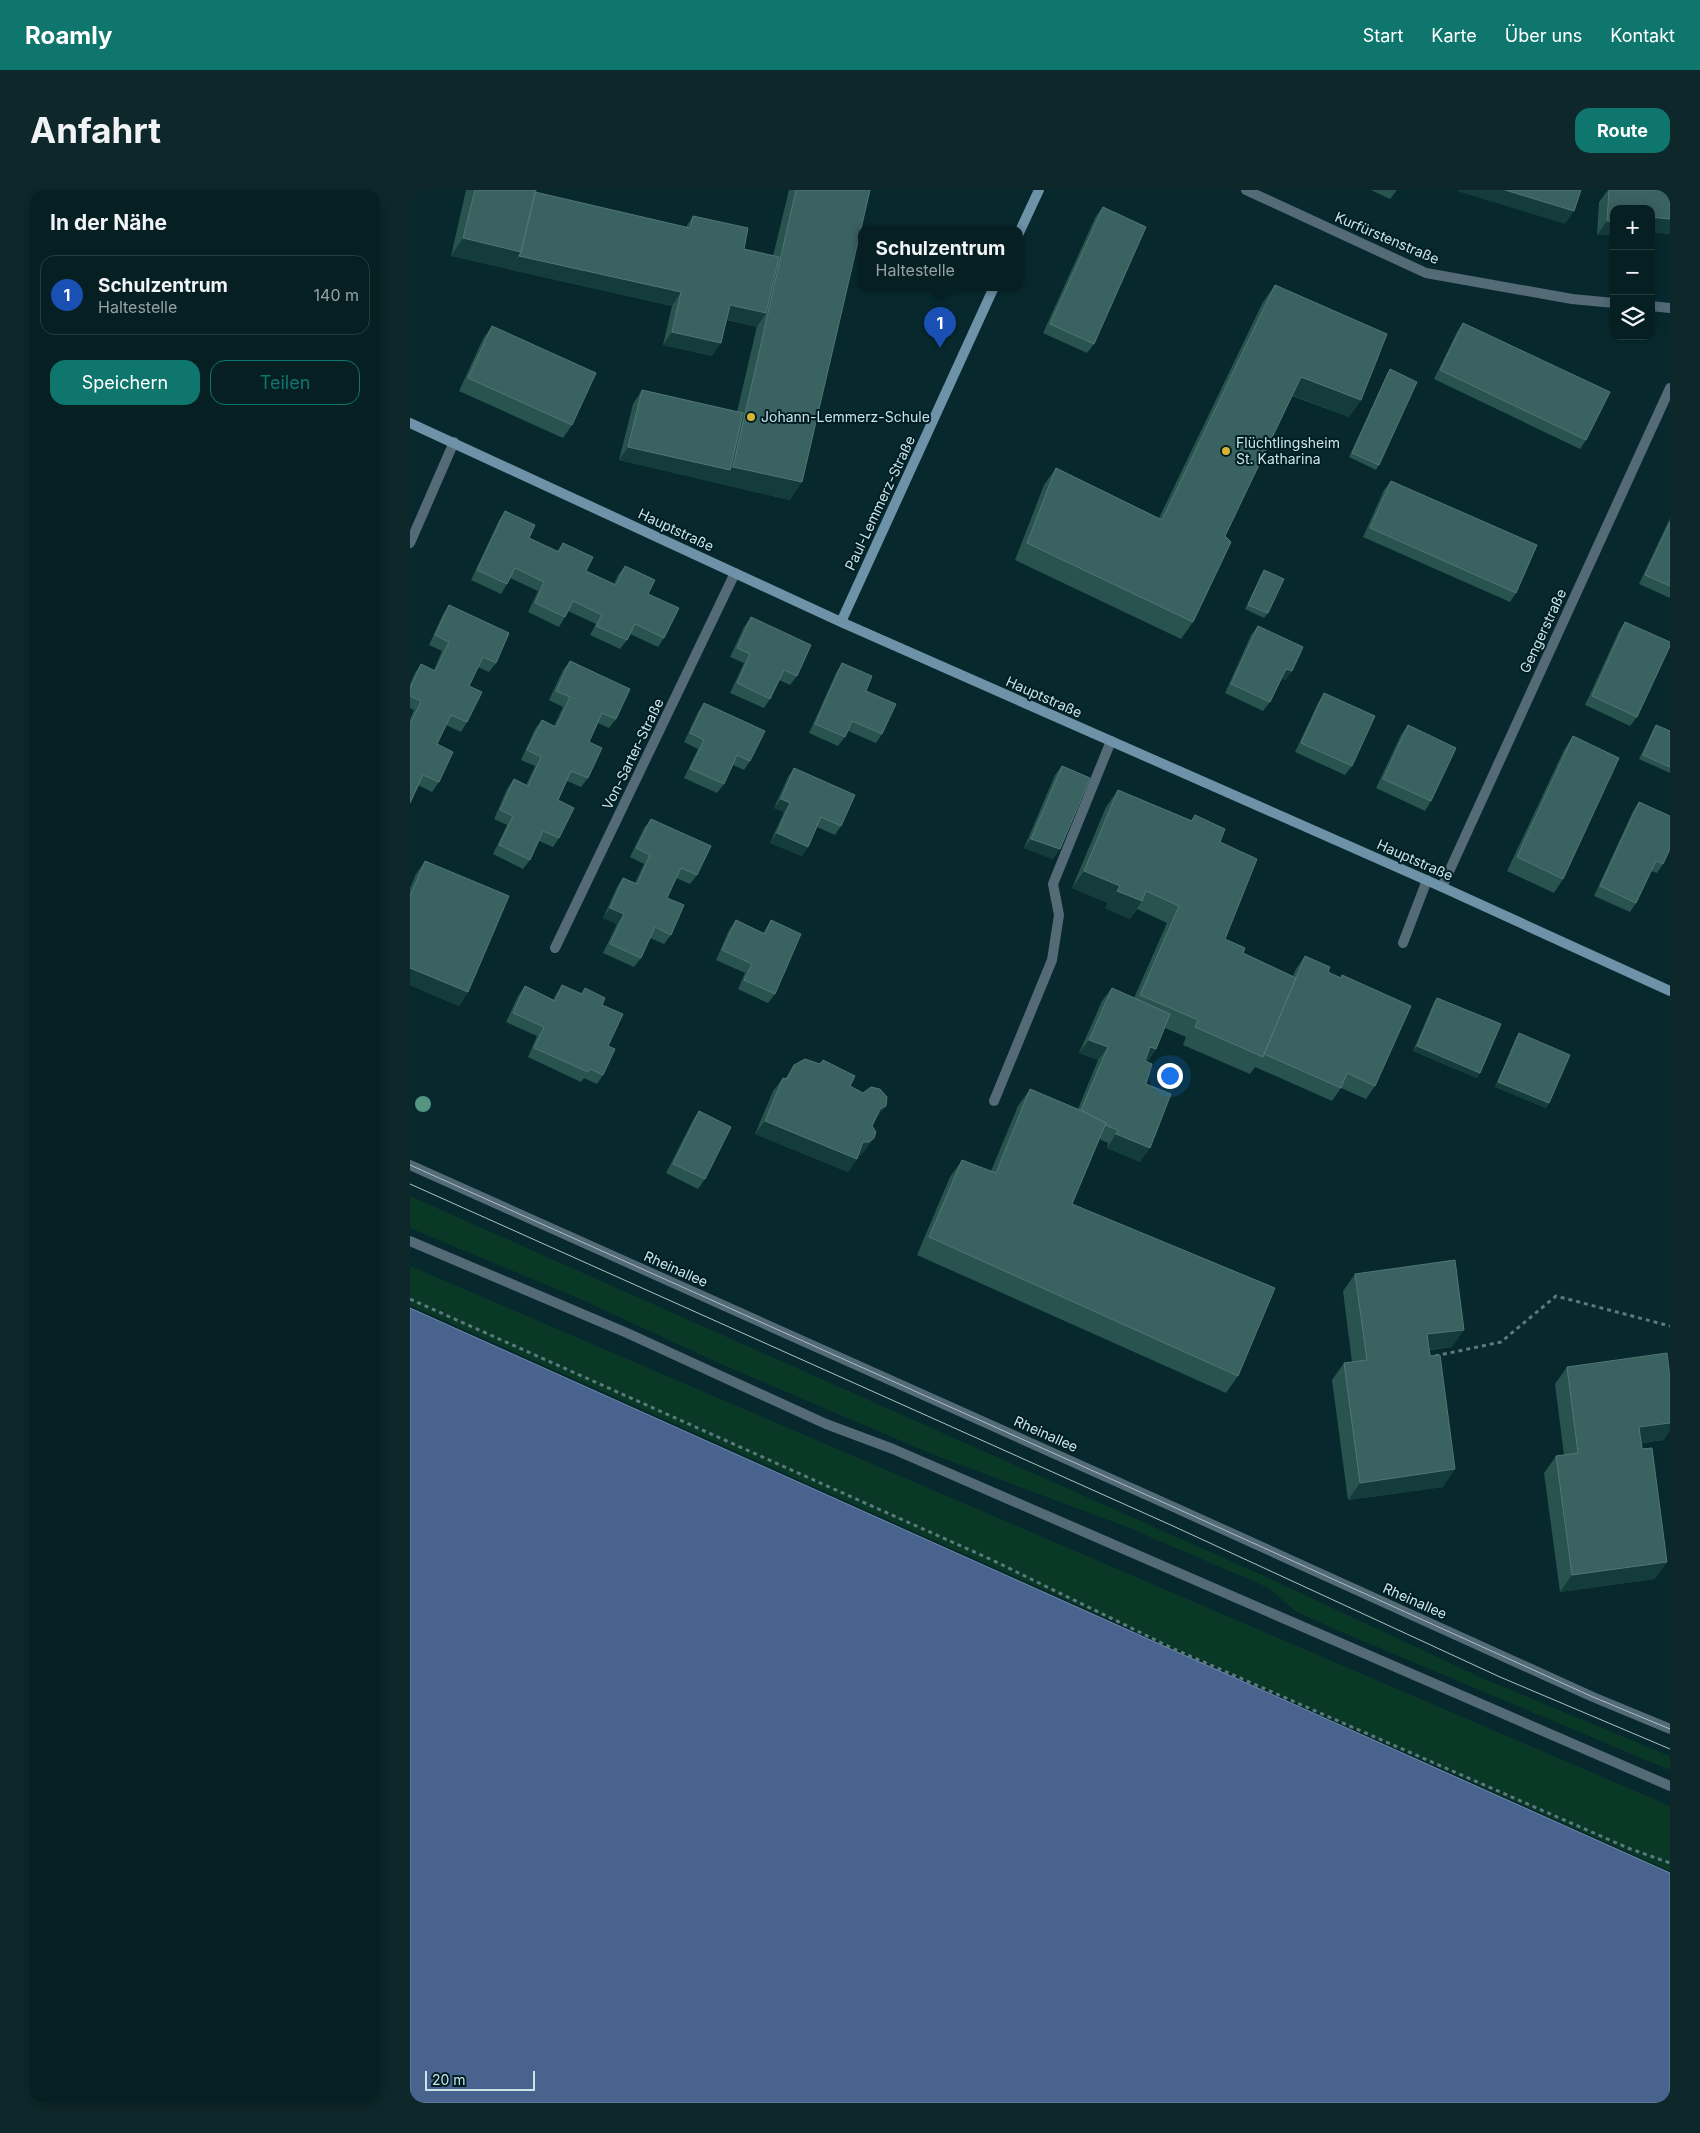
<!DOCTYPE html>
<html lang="de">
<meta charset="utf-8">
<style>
body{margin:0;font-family:Inter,sans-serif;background:#0e272a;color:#f1f3f6}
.controls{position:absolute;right:15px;top:15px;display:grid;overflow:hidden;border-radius:10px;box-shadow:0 2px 12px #0003}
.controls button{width:45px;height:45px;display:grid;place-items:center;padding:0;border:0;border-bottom:1px solid #263d40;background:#051f22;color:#f1f3f6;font:25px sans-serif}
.scale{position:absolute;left:15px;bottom:12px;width:110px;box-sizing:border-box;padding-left:5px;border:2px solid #cde3e8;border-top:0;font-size:14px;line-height:18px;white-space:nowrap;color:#cde3e8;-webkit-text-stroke:4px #001f24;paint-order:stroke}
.you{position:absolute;left:759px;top:885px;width:18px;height:18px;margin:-12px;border:4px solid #fff;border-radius:50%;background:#1a73e8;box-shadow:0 0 0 8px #1a73e833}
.badge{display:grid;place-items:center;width:32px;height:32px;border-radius:50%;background:#0f766e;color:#fff;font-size:16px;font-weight:700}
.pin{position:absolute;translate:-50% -41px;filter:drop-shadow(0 1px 2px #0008)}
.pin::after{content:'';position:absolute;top:26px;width:18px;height:15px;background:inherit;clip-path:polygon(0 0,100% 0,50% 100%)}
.popup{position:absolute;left:448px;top:36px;width:165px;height:65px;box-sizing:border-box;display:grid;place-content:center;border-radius:10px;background:#051f22;filter:drop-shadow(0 1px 4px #0005);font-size:16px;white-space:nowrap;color:#97a2a5}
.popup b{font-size:19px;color:#f1f3f6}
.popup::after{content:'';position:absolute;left:50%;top:100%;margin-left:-10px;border:10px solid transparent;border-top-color:#051f22}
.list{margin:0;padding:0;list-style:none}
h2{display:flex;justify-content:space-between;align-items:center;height:65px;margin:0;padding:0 20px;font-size:21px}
h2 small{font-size:16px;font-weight:400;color:#97a2a5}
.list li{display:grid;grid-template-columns:32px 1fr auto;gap:15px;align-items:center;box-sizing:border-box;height:80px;margin:0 10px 10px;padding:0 10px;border:1px solid #263d40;border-radius:15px}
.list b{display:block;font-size:19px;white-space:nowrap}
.list p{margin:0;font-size:16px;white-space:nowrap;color:#97a2a5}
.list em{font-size:16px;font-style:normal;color:#97a2a5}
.actions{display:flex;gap:10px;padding:15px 20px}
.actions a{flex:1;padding:11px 0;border:1px solid #0f766e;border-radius:15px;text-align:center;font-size:18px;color:#0f766e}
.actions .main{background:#0f766e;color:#fff}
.icon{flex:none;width:28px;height:28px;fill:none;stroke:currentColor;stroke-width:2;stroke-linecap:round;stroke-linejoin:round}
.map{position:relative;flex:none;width:1260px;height:1913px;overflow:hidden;border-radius:15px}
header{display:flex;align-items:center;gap:30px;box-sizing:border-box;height:70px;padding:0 25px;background:#0f766e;color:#fff}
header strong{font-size:24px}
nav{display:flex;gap:28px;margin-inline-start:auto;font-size:18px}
.intro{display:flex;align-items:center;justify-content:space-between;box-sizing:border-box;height:120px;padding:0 30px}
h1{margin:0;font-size:35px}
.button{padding:12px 22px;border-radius:15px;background:#0f766e;color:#fff;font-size:18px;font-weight:700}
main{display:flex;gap:30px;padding:0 30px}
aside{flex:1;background:#051f22;border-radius:15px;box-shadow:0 2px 12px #0003}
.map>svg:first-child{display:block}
.green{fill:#093827}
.water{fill:#48648e;stroke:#708aa9}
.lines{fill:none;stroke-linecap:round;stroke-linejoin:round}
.path{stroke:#5c797e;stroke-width:3;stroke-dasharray:4 4;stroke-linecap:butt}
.lane{stroke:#546a77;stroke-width:10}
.street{stroke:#546a77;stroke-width:10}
.secondary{stroke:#6e92a7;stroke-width:10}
.tram{stroke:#aac2c7;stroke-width:1}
.tree{fill:#539580}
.wall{fill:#28534f}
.shaded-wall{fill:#143c3b}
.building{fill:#3a6260;stroke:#517675}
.poi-dot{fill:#d7b434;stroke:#001f24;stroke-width:2}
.labels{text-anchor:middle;stroke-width:4;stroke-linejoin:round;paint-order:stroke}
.street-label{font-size:14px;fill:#cde3e8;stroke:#001f24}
.poi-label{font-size:14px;fill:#cde3e8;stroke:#001f24;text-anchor:start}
</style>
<header>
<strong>Roamly</strong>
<nav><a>Start</a><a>Karte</a><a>Über uns</a><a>Kontakt</a></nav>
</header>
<div class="intro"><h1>Anfahrt</h1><a class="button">Route</a></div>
<main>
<aside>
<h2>In der Nähe<small></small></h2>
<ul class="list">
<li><span class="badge" style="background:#1a4fb4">1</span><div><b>Schulzentrum</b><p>Haltestelle</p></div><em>140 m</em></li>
</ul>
<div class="actions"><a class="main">Speichern</a><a>Teilen</a></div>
</aside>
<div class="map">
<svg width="1260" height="1913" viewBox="0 0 1260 1913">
<rect width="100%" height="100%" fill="#07292e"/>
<path class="green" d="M0 1006 852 1385 1072 1488 1260 1566V1580L934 1443 887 1422 857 1397 717 1337 522 1264 313 1175 168 1108 0 1038Z
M0 1076 1260 1616V1681L0 1115Z"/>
<path class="water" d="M0 1118 1260 1683V1913H0Z"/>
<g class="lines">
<path class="path" d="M0 1109 580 1369 764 1459 1218 1658 1260 1673
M1025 1166 1091 1152 1146 1106 1260 1136"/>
<path class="lane" d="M993 753 1017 690
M584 911 642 770 649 725 643 694 701 551"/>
<path class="street" d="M836 0 1016 83 1162 109 1204 113
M1241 116 1260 118
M0 353 44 252
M1032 697 1260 198
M145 758 325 383
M0 975 768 1319 1183 1507 1260 1539
M0 1051 217 1143 416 1234 483 1259 1260 1596"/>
<path class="secondary" d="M609 43 629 0
M0 233 431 432 1032 697 1260 801
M431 432 584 97"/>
<path class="tram" d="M0 975 768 1319 1183 1507 1260 1539
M0 994 763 1336 1090 1487 1260 1559"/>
</g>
<circle class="tree" cx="13" cy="914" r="8"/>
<path class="wall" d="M56 0H126L125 2 276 37 283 26 334 59 363 66 379 0H460L380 310 209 270 223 214 232 200 327 222 347 136V137L317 130 302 166 253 155 262 116 41 66Z
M961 0H987L980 9Z
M1198 0H1260V44L1241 42 1204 19V45H1187L1189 12Z
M693 17 684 154 677 163 633 143 686 26Z
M865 95 951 210 939 227 882 206 815 346 783 432 771 449 605 370 634 295 646 278 749 328 853 112Z
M1053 133 1176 250 1170 259 1024 189 1047 142Z
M82 136 162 235 153 248 49 201 73 149Z
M980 179 969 275 966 280 939 267 977 184Z
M981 291 1106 403 1100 412 953 347 974 300Z
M95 321 119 348 147 361 153 353 176 381 204 394 208 385 215 376 238 404 254 448 248 457 220 444 217 450 210 459 180 445 186 434 158 421 155 427 149 437 118 422 128 401 100 388 97 394 91 404 61 390 89 330Z
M1260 328V408L1229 394Z
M854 380 858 423 854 428 835 419 851 385Z
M39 415 86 473 79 482 68 477 59 496 57 532 51 542 36 535 27 554 29 592 22 602 8 595 0 613V529L4 520 0 518V494L5 483 11 474 24 480 32 461 19 455 33 424Z
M341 427 387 486 380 495 369 490 360 509 354 518 320 503 334 473 320 467 334 437Z
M1215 432 1227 527 1220 536 1175 515 1209 441Z
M848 436 876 490 871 488 860 512 853 521 815 503 841 445Z
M160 471 206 529 199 538 188 533 179 552 178 588 171 597 157 591 148 610 149 648 143 657 129 651 120 670 113 679 83 664 97 635 84 629 97 599 104 589 116 595 125 576 111 570 125 539 132 530 144 536 153 517 139 510 153 480Z
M432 473 456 501 472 544 466 553 438 541 435 547 428 556 399 543 426 483Z
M914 503 942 576 935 585 885 562 908 513Z
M294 513 340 571 334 580 323 575 314 594 307 603 274 588 288 559 274 552 288 522Z
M998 535 1021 611 1015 621 966 598 991 545Z
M1246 535 1260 541V583L1229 569 1243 540Z
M1163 546 1153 689 1144 703 1097 681 1154 560Z
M652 576 650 659 643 669 614 658 645 585Z
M384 578 431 636 425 645 407 637 398 657 392 666 360 653 374 622 364 618 378 587Z
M708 600 781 631 785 625 810 652 815 749 833 763 883 786 886 779 895 766 918 782 931 788 932 785 965 896 956 909 931 898 922 911 845 877 840 884 773 855 776 847 755 838 746 859 737 872 730 972 697 958 698 953 689 949 662 1014 828 1186 816 1203 507 1065 540 987 552 970 581 981 608 916 620 899 668 919 688 870 669 863 692 811 702 798 724 808 757 733 727 719 720 729 695 718 698 713 662 698 696 617Z
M1229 612 1253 674 1247 683 1241 681 1226 713 1220 722 1184 706 1223 621Z
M241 629 287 685 280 694 266 688 257 708 261 745 254 754 240 748 231 768 224 777 193 763 207 734 193 728 207 697 213 688 225 693 234 674 220 667 234 638Z
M15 671 58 802 49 816 0 795V698L6 684Z
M326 730 353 743 361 730 365 804 358 813 328 799 335 783 306 770 319 740Z
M152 795 171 804 175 798 192 815 198 856 193 885 187 894 174 888 171 892 118 867 127 846 96 832 108 806 115 796 143 810 146 804Z
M1027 808 1070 883 1067 888 1003 861 1024 812Z
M1109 843 1139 913 1136 918 1085 897 1106 848Z
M384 875 440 896 466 929 465 930 462 936 454 962 450 965H448L447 969 438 982 345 944 363 901 373 888 375 889Z
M289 921 295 989 288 999 256 983 283 930Z
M945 1084 1042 1157 1020 1160 1033 1297 938 1310 922 1190 934 1173 942 1172 933 1101Z
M1157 1177 1254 1250 1232 1253 1245 1389 1150 1402 1134 1283 1146 1266 1154 1265 1145 1194Z"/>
<path class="shaded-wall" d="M1048 0H1095L1164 21 1155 34 1047 1Z
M1241 27 1260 29V44L1241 42Z
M1197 31H1204V45H1187Z
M53 48 111 62 99 79 41 66Z
M109 66 271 102 262 116 99 79Z
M320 115 356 123 347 137 311 128Z
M262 142 311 153 302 166 253 155Z
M891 187 951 210 939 227 879 204Z
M218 257 320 280 323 277 392 292 380 310 209 270Z
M876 479 882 481 876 490 869 488Z
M371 609 380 613 374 622 364 618Z
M367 643 398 657 392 666 360 653Z
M621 649 650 659 643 669 614 658Z
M674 681 710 696 698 713 662 698Z
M707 701 732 711 720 729 695 718Z
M200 718 214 724 207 734 193 728Z
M0 778 58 802 49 816 0 795Z
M679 850 698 857 688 870 669 863Z
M1007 856 1070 883 1067 888 1003 861Z
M740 857 746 859 737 873 731 871Z
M1088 892 1139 913 1136 918 1085 897Z
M476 916 466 929 461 933 470 919Z
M355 931 447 969 438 982 345 944Z
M706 944 740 958 730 972 697 958Z
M464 948 454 962 450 965H444L453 952Z
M1054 1140 1042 1157 1005 1161 1017 1144Z
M1260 1233V1241L1254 1250 1217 1254 1229 1237Z
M1045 1279 1033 1297 938 1310 950 1293Z
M1257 1372 1245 1389 1150 1402 1162 1385Z"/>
<path class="building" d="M65 0H126L111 62 53 48Z
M386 0H460L392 292 323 277Z
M1095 0H1171L1164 21Z
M1199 0H1260V29L1241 27V19H1204V31H1197Z
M125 2 280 38 283 26 338 38 334 59 369 67 356 123 320 115 311 153 262 142 271 102 109 66 111 62Z
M693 17 736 37 684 154 640 134Z
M865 95 977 144 951 210 891 187 815 346 821 352 783 432 617 353 646 278 752 330Z
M1053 133 1200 202 1176 250 1030 180Z
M82 136 186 183 162 235 58 188Z
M980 179 1007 192 969 275 942 263Z
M232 200 333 223 320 280 218 257Z
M981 291 1127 355 1106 403 960 338Z
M95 321 125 335 119 348 149 362 153 353 183 367 176 381 206 395 215 376 245 390 238 404 269 418 254 448 225 434 217 450 186 436 192 425 163 411 155 427 125 413 134 392 105 378 97 394 67 380Z
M1260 332V396L1235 385Z
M854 380 874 389 858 423 838 415Z
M39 415 99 443 86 473 73 467 59 496 72 502 57 532 41 525 27 554 43 562 29 592 13 585 0 613V534L11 511 0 506V498L11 474 25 481 39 452 25 445Z
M341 427 401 455 387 486 374 480 360 509 327 493 340 464 327 458Z
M1215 432 1260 452V456L1227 527 1182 506Z
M848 436 893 457 882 481 876 479 860 512 821 494Z
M160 471 220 499 206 529 192 523 179 552 192 558 178 588 161 581 148 610 164 618 149 648 133 641 120 670 89 655 103 626 90 620 104 589 118 596 131 567 117 560 132 530 146 537 160 507 146 501Z
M432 473 462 486 456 501 486 514 472 544 442 531 435 547 405 534Z
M914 503 965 526 942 576 891 553Z
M294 513 355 541 340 571 327 565 314 594 280 579 294 550 280 543Z
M998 535 1046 558 1021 611 973 589Z
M1246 535 1260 541V577L1233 565Z
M1163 546 1209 568 1153 689 1107 667Z
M652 576 680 588 650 659 621 649Z
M384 578 445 605 431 636 411 627 398 657 367 643 380 613 371 609Z
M708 600 782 631 785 625 815 639 810 652 847 669 815 749 835 758 833 763 886 788 853 867 785 837 788 830 730 805 769 716 736 701 732 711 707 701 710 696 674 681Z
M1229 612 1260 626V659L1253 674 1246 671 1226 713 1190 696Z
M241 629 301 656 287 685 271 678 257 708 274 715 261 745 245 737 231 768 200 754 214 724 200 718 213 688 227 694 240 665 226 658Z
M15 671 99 706 58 802 0 778V706Z
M326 730 355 744 361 730 391 744 365 804 334 790 342 774 312 760Z
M895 766 920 777 918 782 931 788 932 785 1001 816 965 896 937 883 931 898 854 864Z
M152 795 172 804 175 798 195 808 192 815 213 824 198 856 205 859 193 885 180 879 178 882 124 858 134 837 103 823 115 796 145 811Z
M702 798 760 824 746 859 740 857 735 871 742 874 736 894 761 904 740 958 706 944 708 940 695 935 696 933 671 920 698 857 679 850Z
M1027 808 1091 834 1070 883 1007 856Z
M1109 843 1160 865 1139 913 1088 892Z
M395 869 410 874 413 870 445 886 440 896 453 903 461 897 470 899 477 907 476 916 470 919 462 936 466 942 464 948 459 952H453L447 969 355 931 373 888 377 889 384 875Z
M620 899 672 921 696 933 662 1014 865 1098 828 1186 519 1047 552 970 586 983Z
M289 921 321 937 295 989 263 974Z
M1045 1070 1054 1140 1017 1144 1020 1166 1030 1165 1045 1279 950 1293 934 1173 957 1170 945 1084Z
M1257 1163 1260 1188V1233L1229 1237 1232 1259 1242 1258 1257 1372 1162 1385 1146 1266 1168 1263 1157 1177Z"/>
<g class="poi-dot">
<circle cx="341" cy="227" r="5"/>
<circle cx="816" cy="261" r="5"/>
</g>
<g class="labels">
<g class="street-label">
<text transform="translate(977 48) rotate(23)" y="5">Kurfürstenstraße</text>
<text transform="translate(470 313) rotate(-65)" y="5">Paul-Lemmerz-Straße</text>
<text transform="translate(266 340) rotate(25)" y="5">Hauptstraße</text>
<text transform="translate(1133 441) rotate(-65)" y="5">Gengerstraße</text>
<text transform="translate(634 507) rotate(24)" y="5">Hauptstraße</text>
<text transform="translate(223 564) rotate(-64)" y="5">Von-Sarter-Straße</text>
<text transform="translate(1005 670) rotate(24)" y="5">Hauptstraße</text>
<text transform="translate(266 1079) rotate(24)" y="5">Rheinallee</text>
<text transform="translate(636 1244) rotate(24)" y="5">Rheinallee</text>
<text transform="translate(1005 1411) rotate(24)" y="5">Rheinallee</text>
</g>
<g class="poi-label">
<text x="351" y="232">Johann-Lemmerz-Schule</text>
<text x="826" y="258">Flüchtlingsheim<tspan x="826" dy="16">St. Katharina</tspan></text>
</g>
</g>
</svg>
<div class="controls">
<button>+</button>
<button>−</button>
<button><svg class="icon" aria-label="layers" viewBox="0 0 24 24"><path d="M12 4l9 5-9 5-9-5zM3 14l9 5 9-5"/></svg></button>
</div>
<div class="scale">20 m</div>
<div class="you"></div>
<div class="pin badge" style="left:530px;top:158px;background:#1a4fb4">1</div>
<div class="popup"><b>Schulzentrum</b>Haltestelle</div>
</div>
</main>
